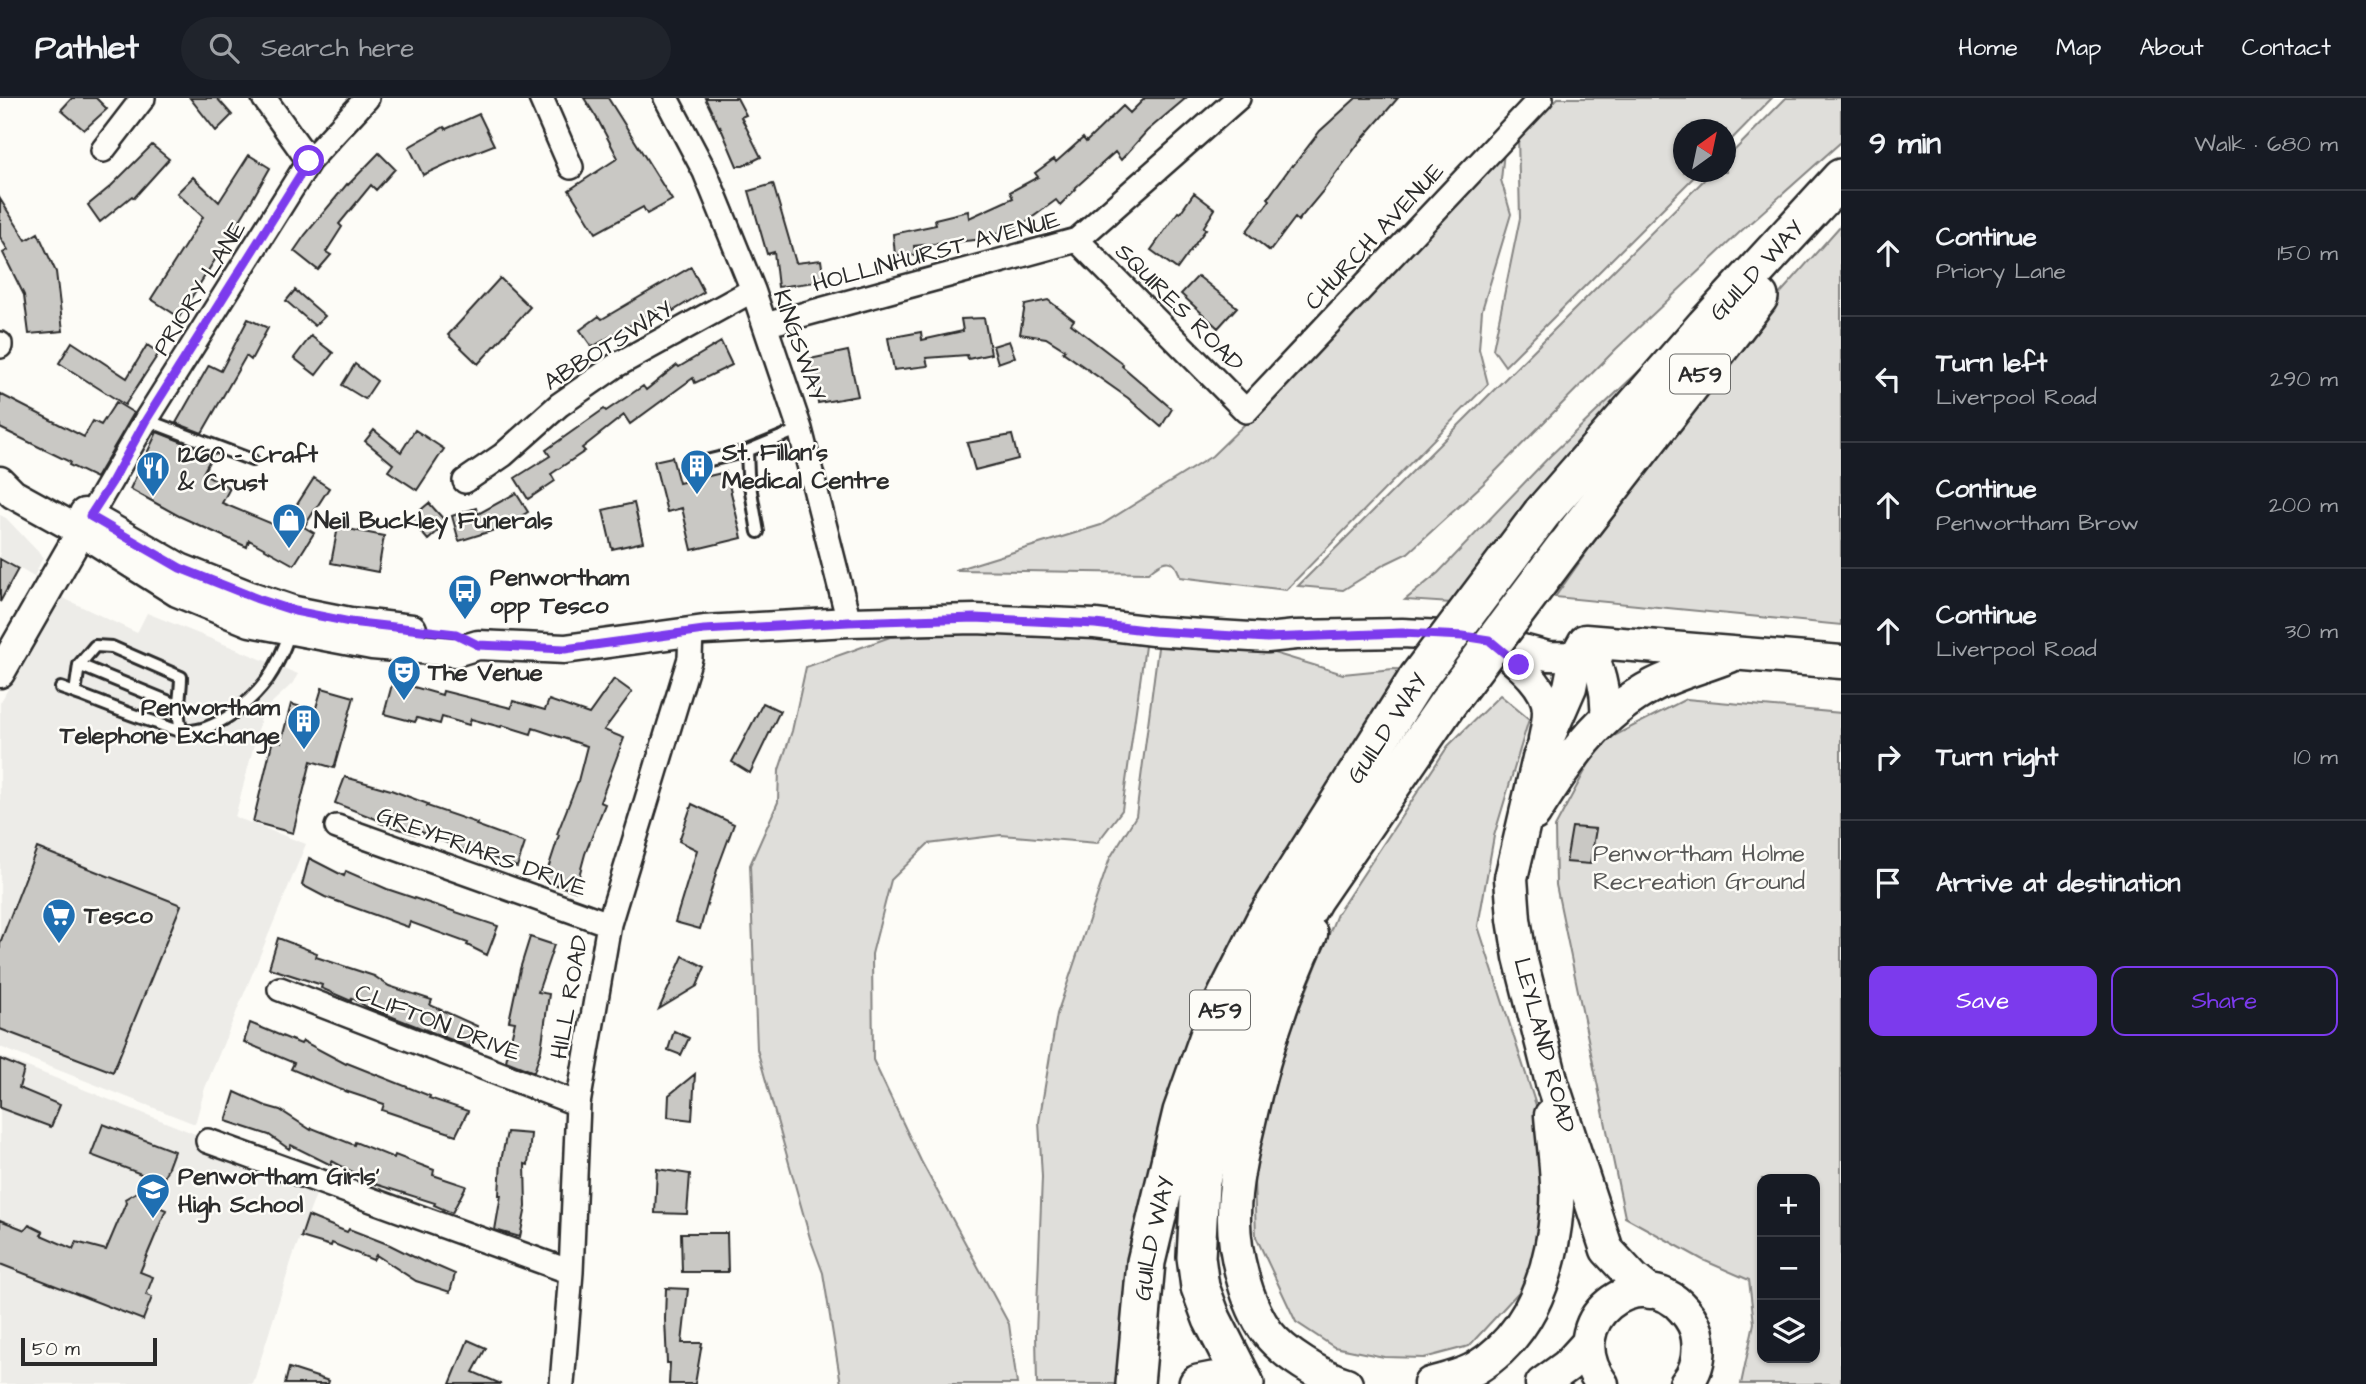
<!DOCTYPE html>
<meta charset="utf-8">
<style>
body{margin:0;font-family:"Architects Daughter",sans-serif;background:#20242c;color:#f1f3f6}
.controls{position:absolute;right:21px;bottom:21px;display:grid;overflow:hidden;border-radius:14px;box-shadow:0 2px 5px #0004}
.controls button{width:63px;height:63px;display:grid;place-items:center;padding:0;border:0;border-bottom:2px solid #363941;background:#171b24;color:#f1f3f6;font:35px sans-serif}
.compass{position:absolute;left:1673px;top:21px;width:63px;height:63px;border-radius:50%;background:#171b24;box-shadow:0 2px 5px #0004;rotate:33deg}
.scale{position:absolute;left:21px;bottom:18px;width:136px;box-sizing:border-box;padding-left:7px;border:4px solid #2b2b2b;border-top:0;font-size:19px;line-height:24px;white-space:nowrap;color:#2b2b2b;-webkit-text-stroke:5px #fdfcf7;paint-order:stroke}
.stop{position:absolute;width:21px;height:21px;margin:-16px;border:5px solid #7c3aed;border-radius:50%;background:#fff}
.stop.end{background:#7c3aed;border-color:#fff;box-shadow:0 2px 7px #0008}
.list{margin:0;padding:0;list-style:none}
h2{display:flex;justify-content:space-between;align-items:center;height:91px;margin:0;padding:0 28px;font-size:30px}
h2 small{font-size:23px;font-weight:400;color:#9ea1a6}
.list li{display:grid;grid-template-columns:46px 1fr auto;gap:21px;align-items:center;box-sizing:border-box;height:126px;padding:0 28px;border-top:2px solid #363941}
.list b{display:block;font-size:26px;white-space:nowrap}
.list p{margin:0;font-size:23px;white-space:nowrap;color:#9ea1a6}
.list em{font-size:23px;font-style:normal;color:#9ea1a6}
.actions{display:flex;gap:14px;padding:21px 28px}
.actions a{flex:1;padding:16px 0;border:2px solid #7c3aed;border-radius:14px;text-align:center;font-size:24px;color:#7c3aed}
.actions .main{background:#7c3aed;color:#fff}
.icon{flex:none;width:38px;height:38px;fill:none;stroke:currentColor;stroke-width:2;stroke-linecap:round;stroke-linejoin:round}
.map{position:relative;flex:none;width:1841px;height:1286px;overflow:hidden}
header{display:flex;align-items:center;gap:42px;box-sizing:border-box;height:98px;padding:0 35px;background:#171b24;border-bottom:2px solid #363941}
header strong{font-size:33px}
nav{display:flex;gap:38px;margin-inline-start:auto;font-size:24px}
.search{width:490px;height:63px;background:#20242c;display:flex;align-items:center;gap:18px;box-sizing:border-box;padding:0 24px;border-radius:38px;color:#9ea1a6;font-size:26px}
main{display:flex}
aside{flex:1;background:#171b24}
.map>svg:first-child{display:block}
.built{fill:#edece8}
.green{fill:#dfdeda;stroke:#858482;stroke-width:2;fill-rule:evenodd}
.building{fill:#c9c8c4;stroke:#2b2b2b;stroke-width:2}
.lines{fill:none;stroke-linecap:round;stroke-linejoin:round}
.service-casing{stroke:#2b2b2b;stroke-width:16}
.minor-casing{stroke:#2b2b2b;stroke-width:28}
.tertiary-casing{stroke:#2b2b2b;stroke-width:33}
.secondary-casing{stroke:#2b2b2b;stroke-width:37}
.trunk-casing{stroke:#2b2b2b;stroke-width:42}
.service{stroke:#fdfcf7;stroke-width:10}
.minor{stroke:#fdfcf7;stroke-width:23}
.tertiary{stroke:#fdfcf7;stroke-width:28}
.secondary{stroke:#fdfcf7;stroke-width:32}
.trunk{stroke:#fdfcf7;stroke-width:37}
.trunk-bridge-casing{stroke:#2b2b2b;stroke-width:42;stroke-linecap:butt}
.trunk-bridge{stroke:#fdfcf7;stroke-width:37}
.route{stroke:#7c3aed;stroke-width:9}
.labels{text-anchor:middle;stroke-width:5;stroke-linejoin:round;paint-order:stroke}
.shield{fill:#fdfcf7;stroke:#6a6a68;stroke-width:2}
.shield-label{font-size:23px;font-weight:bold;fill:#2b2b2b}
.street-label{font-size:24px;fill:#2b2b2b;stroke:#fdfcf7}
.poi-label{font-size:24px;font-weight:bold;fill:#2b2b2b;stroke:#fdfcf7;text-anchor:start}
.park-label{font-size:24px;fill:#585857;stroke:#fdfcf7}
</style>
<header>
<strong>Pathlet</strong>
<div class="search"><svg class="icon" aria-label="search" viewBox="0 0 24 24"><circle cx="10" cy="10" r="6"/><path d="M15 15l6 6"/></svg>Search here</div>
<nav><a>Home</a><a>Map</a><a>About</a><a>Contact</a></nav>
</header>
<main>
<div class="map">
<svg width="1841" height="1286" viewBox="0 0 1841 1286">
<rect width="100%" height="100%" fill="#fdfcf7"/>
<filter id="ink" filterUnits="userSpaceOnUse"><feTurbulence type="fractalNoise" baseFrequency=".0143" numOctaves="2"/><feDisplacementMap in="SourceGraphic" scale="14" xChannelSelector="R" yChannelSelector="G"/><feConvolveMatrix kernelMatrix="1 2 1 2 8 2 1 2 1" color-interpolation-filters="sRGB"/></filter>
<g filter="url(#ink)">
<path class="built" d="M0 417 6 420 43 459 34 479 0 459Z
M61 499 137 535 147 515 298 576 292 586 263 613 235 719 306 746 205 990 195 1026 0 949V605Z
M0 958 320 1086 293 1158 253 1286H0Z"/>
<path class="green" d="M1558 0H1772L1726 47V32H1684V74H1699L1505 268 1493 251 1520 120 1518 37Z
M1786 0H1841V44L1739 135 1616 251 1483 386 1408 455 1385 466 1343 492 1298 488 1712 74H1726V61Z
M1505 44 1501 82 1511 116 1482 212 1479 251 1488 286 1286 492 1180 479C1174 456 1162 462 1148 475L955 472 1101 427 1212 358 1246 325Z
M1841 127V527L1555 499 1669 337 1745 235Z
M1659 254 1467 506 1405 502 1438 475 1550 358Z
M1031 533 1146 541 1122 712 1097 745 1001 737 928 746 891 782 872 856 873 962 921 1063 1009 1226 1017 1286H841L823 1175 810 1140 757 951 750 767 778 704 779 672 792 633 806 569 890 539Z
M1159 542 1264 552 1343 576 1393 571 1415 572 1232 864 1127 1286H1037L1036 1236 1042 1079 1039 1024 1057 916 1110 760 1136 718Z
M1500 597 1529 621 1494 738 1478 828 1543 1029 1547 1112 1527 1185 1469 1248 1424 1260 1384 1259 1334 1249 1296 1224 1256 1139 1253 1053 1292 929 1337 816 1448 648Z
M1686 601 1841 615V1286H1741L1754 1225 1749 1182 1703 1162 1625 1119 1556 787 1555 729 1600 645ZM1762 1081H1815V1260H1762Z"/>
<path class="building" d="M72 0H96L107 11 84 32 61 12Z
M190 0H217L232 17 216 33Z
M584 0H608L672 102 647 116 643 109 596 135 569 92 618 60 598 22Z
M705 0H737L746 17 741 19 761 59 743 68H737L720 28 719 29Z
M1145 0H1186L1147 33 1121 62 1115 54 1075 90 1076 91 1060 107 1056 102 1026 124 985 141 914 148 915 157H895L893 136 936 127 935 121 968 113 969 120 1013 100 1010 94 1038 79 1035 75 1054 61 1056 64 1083 40 1086 44 1123 8 1130 15Z
M1356 0H1398L1359 45 1323 93 1298 123 1295 120 1270 153 1246 134 1270 102 1268 100 1292 67 1293 68 1320 33Z
M479 16 494 47 468 57V56L423 77 409 49 444 29 446 31Z
M152 47 169 61 134 100 132 98 100 124 88 107 111 88Z
M379 55 395 71 376 92 371 87 339 126 342 129 326 154 331 157 318 172 294 153 305 137 347 86 348 87Z
M249 57 270 70 245 114 179 219 151 201 203 119 177 95 193 79 219 104Z
M773 86 796 165 821 162 824 183 778 189 774 154 767 156 749 93Z
M1194 95 1215 111 1203 130 1206 131 1177 171 1151 152 1178 114 1180 115Z
M0 101 26 142 38 135 56 174 63 233 29 236 24 197 3 155 8 152 0 139Z
M691 169 704 194 673 213 669 205 592 249 580 232 599 218 602 221Z
M1198 178 1237 209 1218 230 1181 196Z
M500 180 530 209 478 266 448 237Z
M295 192 325 218 315 228 286 203Z
M1048 202 1074 222 1071 226 1123 266 1122 268 1172 311 1161 329 1128 300 1063 254 1065 252 1046 240 1020 236 1025 207Z
M984 220 991 256 968 261 967 257 926 260 928 268 894 272 888 240 921 234 922 242 963 233 961 221Z
M248 221 268 230 251 262 246 258 202 335 176 325 209 267 221 273Z
M311 238 333 255 316 277 294 260Z
M1009 243 1015 259 998 265 993 248Z
M72 244 127 280 147 247 159 255 125 307 59 265Z
M721 244 732 267 695 285 693 280 630 326 624 317 582 350 585 353 551 376 555 383 528 401 515 380 550 358 546 352 604 311 606 313 643 288 646 292 677 267 679 269Z
M848 253 858 298 818 305 810 261Z
M355 266 377 283 365 301 342 287Z
M0 296 84 339 93 323 101 327 116 304 134 315 96 380 69 367 70 364 0 330Z
M374 332 401 354 415 332 444 351 417 392 388 373 393 366 365 343Z
M157 334 213 356 203 375 230 390 222 405 282 430 314 380 329 390 304 429 314 435 294 467 249 442 247 449 179 418 130 391Z
M1012 337 1018 361 975 372 967 345Z
M672 359 679 385 726 374 742 440 692 452 682 410 667 414 654 363Z
M516 395 528 414 501 430 459 443 452 418 476 410 478 416Z
M429 405 447 425 428 442 410 421Z
M634 405 643 444 612 451 603 412Z
M338 429 384 438 378 474 331 465Z
M0 461 18 471 0 504Z
M614 581 632 594 604 632 624 640 600 704 605 706 585 756 575 793 544 783 559 737 557 736 578 683 587 648 533 630 531 636 502 627 501 629 471 621 469 627 442 619 440 626 417 620 415 624 384 616 393 583 442 597 443 593 511 610 513 603 545 612 549 602 589 616Z
M322 590 354 599 334 670 311 663 293 735 253 724 273 641 281 644 291 606 315 613Z
M763 605 780 613 750 675 732 664Z
M345 679 391 692 428 706 427 708 477 725 476 727 525 745 517 769 467 750 466 753 417 732 415 736 380 725 381 723 335 705Z
M692 706 734 726 717 772 700 831 675 824 697 752 679 743Z
M1572 729 1596 731 1590 766 1566 764Z
M37 750 181 807 113 974 0 931V845Z
M309 760 344 778 346 773 387 791 498 828 487 857 467 847 468 845 410 824 408 829 325 799 302 787Z
M530 839 554 847 538 894 549 896 541 952 534 974 506 963 515 924 509 923 520 871Z
M278 840 317 855 316 859 374 878 389 888 432 902 430 907 477 928 470 949 367 909 352 900 351 903 321 890 322 887 269 870Z
M683 858 705 869 697 888 659 911Z
M250 925 301 946 303 943 346 966 347 965 430 998 429 1000 468 1013 456 1037 382 1012 384 1006 339 991 291 971 294 965 244 944Z
M674 933 689 940 681 957 668 952Z
M0 961 24 971 19 990 60 1007 51 1029 0 1010Z
M695 976 692 1022 668 1019 669 997Z
M235 994 266 1008 280 1012 311 1032 312 1030 354 1047 355 1044 394 1060 395 1057 434 1072 433 1077 466 1088 452 1115 434 1107 435 1105 375 1086 332 1063 331 1067 291 1047 289 1051 269 1037 226 1023Z
M103 1026 174 1053 154 1107 166 1112 140 1174 153 1179 146 1197 152 1199 143 1222 0 1166V1122L25 1132 29 1127 43 1134 41 1137 73 1151 76 1144 106 1152 126 1105 125 1101 157 1082 91 1057Z
M507 1034 531 1036 528 1067 525 1066 526 1109 520 1139 495 1132 501 1097H499L501 1063Z
M657 1071 690 1076 687 1116 655 1115Z
M308 1118 347 1134 349 1131 390 1147 424 1164 425 1163 455 1176 450 1194 416 1183 376 1157 373 1162 332 1145 331 1148 301 1139Z
M681 1135H727L728 1174H682Z
M666 1190 688 1191 682 1245H702L695 1286H669L670 1265H667L665 1221Z
M468 1242 486 1250 473 1274 501 1286H450Z
M289 1270 329 1283 328 1286H285Z"/>
<g class="lines">
<g class="service-casing">
<path id="service" d="M146 322 252 362
M698 365 747 353
M758 434 748 376 747 353 800 331
M79 567 179 608
M61 590C93 601 124 615 157 625 165 628 174 632 182 633 213 636 249 606 267 582 277 568 284 551 290 534
M75 595 79 567 95 548 112 549 181 579C181 599 175 614 182 633"/>
</g>
<g class="minor-casing">
<path id="minor" d="M264 0 309 63
M541 0 571 69
M666 0 705 74 753 192 800 331 849 524
M103 52 143 0
M1077 142 1246 313 1541 0
M765 227 1077 142 1238 0
M0 246V248
M465 383 503 357 559 307 615 268 753 192
M90 418 146 322 309 63 367 0
M337 729 609 826
M280 891 578 1006
M208 1043 571 1174
M562 1286 571 1174 578 1006 609 826 690 560 691 533"/>
</g>
<g class="tertiary-casing">
<path id="tertiary" d="M0 383 13 396 82 434 177 494 250 524 372 547 455 554 478 547 565 551 704 532 849 524 975 521 1095 526 1153 533 1267 540 1296 537 1402 535 1463 538 1489 542 1548 558 1598 559
M84 415 180 470 248 497 295 513 350 524 412 531
M1586 544C1600 566 1607 595 1605 621
M1496 548C1514 563 1547 587 1547 613 1547 622 1545 632 1543 641
M0 575 90 418"/>
</g>
<g class="secondary-casing">
<path id="secondary" d="M1534 716C1567 664 1596 617 1654 587 1677 575 1705 568 1730 558
M1311 836C1282 898 1262 961 1248 1028 1241 1057 1234 1087 1234 1117 1233 1151 1246 1206 1267 1234 1283 1255 1321 1279 1346 1286
M1650 1194 1634 1181 1607 1152 1552 985 1520 859 1514 821 1511 780 1539 660 1570 589 1576 559 1585 543 1841 564
M1430 1286C1446 1282 1462 1278 1476 1270 1532 1236 1552 1171 1557 1108 1559 1081 1553 1045 1551 1017
M1542 1286 1567 1268 1587 1246
M1602 1286C1555 1223 1640 1160 1684 1212 1691 1220 1697 1229 1698 1241 1700 1257 1697 1273 1686 1286"/>
</g>
<g class="trunk-casing">
<g id="trunk">
<path id="s1" d="M1542 415 1705 228 1841 80"/>
<path d="M1564 450 1759 199"/>
<path id="s2" d="M1135 1286 1146 1164 1182 1014 1215 921 1265 822 1417 581"/>
<path d="M1198 1286 1213 1283 1235 1286"/>
<path d="M1245 1286 1212 1221 1200 1189 1196 1159 1200 1087 1218 1016 1242 944 1271 876 1314 800 1450 602"/>
</g>
</g>
<use href="#service" class="service"/>
<use href="#minor" class="minor"/>
<use href="#tertiary" class="tertiary"/>
<use href="#secondary" class="secondary"/>
<use href="#trunk" class="trunk"/>
<g class="trunk-bridge-casing">
<path id="trunk-bridge" d="M1417 581 1542 415
M1450 602 1564 450"/>
</g>
<use href="#trunk-bridge" class="trunk-bridge"/>
</g>
</g>
<g class="lines" filter="url(#ink)">
<path class="route" d="M309 63 146 322 112 384 90 418 180 470 258 501 295 513 350 524 456 536 478 547 565 551 704 532 849 524 975 520 1095 526 1153 533 1267 540 1402 535 1463 538 1489 542 1519 567"/>
</g>
<defs>
<g id="building-pin" transform="scale(1.75)"><path d="M0 17L-7.5 6A9.5 9.5 0 1 1 7.5 6Z" fill="#1f6fb2" stroke="#fdfcf7"/><path d="M-4-6H4V6H1V3H-1V6H-4ZM-2.5-4.3h1.7v1.8h-1.7ZM.8-4.3h1.7v1.8H.8ZM-2.5-1h1.7V.8h-1.7ZM.8-1h1.7V.8H.8Z" fill="#fff"/></g>
<g id="restaurant-pin" transform="scale(1.75)"><path d="M0 17L-7.5 6A9.5 9.5 0 1 1 7.5 6Z" fill="#1f6fb2" stroke="#fdfcf7"/><path d="M-5-6h1v4h1v-4h1v4h1v-4h1v5L-1.5 .5V6h-2V.5L-5-1ZM5-6V6H3V1.5H1.5Q1.5-4 5-6Z" fill="#fff"/></g>
<g id="shop-pin" transform="scale(1.75)"><path d="M0 17L-7.5 6A9.5 9.5 0 1 1 7.5 6Z" fill="#1f6fb2" stroke="#fdfcf7"/><path d="M-5-2.5h2.3a2.7 3.5 0 0 1 5.4 0H5L5.5 6h-11ZM-1.5-2.5h3a1.5 2.3 0 0 0-3 0Z" fill="#fff"/></g>
<g id="bus-pin" transform="scale(1.75)"><path d="M0 17L-7.5 6A9.5 9.5 0 1 1 7.5 6Z" fill="#1f6fb2" stroke="#fdfcf7"/><path d="M-5-6H5V4H4V6H2V4H-2V6H-4V4H-5ZM-3.5-4V0h7V-4ZM-3.5 1.2v1.5H-2V1.2ZM2 1.2v1.5H3.5V1.2Z" fill="#fff"/></g>
<g id="theatre-pin" transform="scale(1.75)"><path d="M0 17L-7.5 6A9.5 9.5 0 1 1 7.5 6Z" fill="#1f6fb2" stroke="#fdfcf7"/><path d="M-5-5.5Q0-4 5-5.5V0Q5 5 0 6Q-5 5-5 0ZM-3.3-2.5H-1v1.5H-3.3ZM1-2.5H3.3v1.5H1ZM-2.8 1Q0 5.5 2.8 1Z" fill="#fff"/></g>
<g id="supermarket-pin" transform="scale(1.75)"><path d="M0 17L-7.5 6A9.5 9.5 0 1 1 7.5 6Z" fill="#1f6fb2" stroke="#fdfcf7"/><path d="M-6-5.5h2.5l.6 2H6L4.5 2H-2.5L-4.4-4H-6ZM-1.5 3.2a1.3 1.3 0 1 0 .1 0ZM3 3.2a1.3 1.3 0 1 0 .1 0Z" fill="#fff"/></g>
<g id="school-pin" transform="scale(1.75)"><path d="M0 17L-7.5 6A9.5 9.5 0 1 1 7.5 6Z" fill="#1f6fb2" stroke="#fdfcf7"/><path d="M0-5L7-2L0 1L-7-2ZM-4 1L0 2.5L4 1V4Q0 6-4 4Z" fill="#fff"/></g>
</defs>
<g fill-rule="evenodd">
<use href="#building-pin" x="697" y="368"/>
<use href="#restaurant-pin" x="153" y="370"/>
<use href="#shop-pin" x="289" y="422"/>
<use href="#bus-pin" x="465" y="493"/>
<use href="#theatre-pin" x="404" y="574"/>
<use href="#building-pin" x="304" y="623"/>
<use href="#supermarket-pin" x="59" y="817"/>
<use href="#school-pin" x="153" y="1092"/>
</g>
<g class="labels">
<g class="shield">
<rect x="1670" y="256.5" width="60" height="39" rx="5"/>
<rect x="1190" y="892.5" width="60" height="39" rx="5"/>
</g>
<g class="shield-label">
<text x="1700" y="284">A59</text>
<text x="1220" y="920">A59</text>
</g>
<g class="street-label">
<text transform="translate(1374 138) rotate(-47)" y="8">CHURCH AVENUE</text>
<text transform="translate(936 153) rotate(-15)" y="8">HOLLINHURST AVENUE</text>
<text dy="8" stroke="none"><textPath href="#s1" startOffset="324">GUILD WAY</textPath></text>
<text transform="translate(199 190) rotate(-58)" y="8">PRIORY LANE</text>
<text transform="translate(1180 209) rotate(45)" y="8">SQUIRES ROAD</text>
<text transform="translate(608 247) rotate(-32)" y="8">ABBOTSWAY</text>
<text transform="translate(800 247) rotate(71)" y="8">KINGSWAY</text>
<text transform="translate(1387 630) rotate(-57)" y="8">GUILD WAY</text>
<text transform="translate(482 753) rotate(20)" y="8">GREYFRIARS DRIVE</text>
<text transform="translate(569 899) rotate(-80)" y="8">HILL ROAD</text>
<text transform="translate(438 924) rotate(21)" y="8">CLIFTON DRIVE</text>
<text transform="translate(1545 947) rotate(75)" y="8">LEYLAND ROAD</text>
<text dy="8" stroke="none"><textPath href="#s2" startOffset="147">GUILD WAY</textPath></text>
</g>
<g class="poi-label">
<text x="722" y="362">St. Fillan's<tspan x="722" dy="28">Medical Centre</tspan></text>
<text x="178" y="364">1260 - Craft<tspan x="178" dy="28">&amp; Crust</tspan></text>
<text x="314" y="430">Neil Buckley Funerals</text>
<text x="490" y="487">Penwortham<tspan x="490" dy="28">opp Tesco</tspan></text>
<text x="428" y="582">The Venue</text>
<text x="280" y="617" text-anchor="end">Penwortham<tspan x="280" dy="28">Telephone Exchange</tspan></text>
<text x="84" y="825">Tesco</text>
<text x="178" y="1086">Penwortham Girls'<tspan x="178" dy="28">High School</tspan></text>
</g>
<g class="park-label">
<text x="1699" y="763">Penwortham Holme<tspan x="1699" dy="28">Recreation Ground</tspan></text>
</g>
</g>
</svg>
<div class="controls">
<button>+</button>
<button>−</button>
<button><svg class="icon" aria-label="layers" viewBox="0 0 24 24"><path d="M12 4l9 5-9 5-9-5zM3 14l9 5 9-5"/></svg></button>
</div>
<svg class="compass" viewBox="-18 -18 36 36"><path d="M0-13l5 13h-10z" fill="#e53935"/><path d="M0 13l5-13h-10z" fill="#9ea1a6"/></svg>
<div class="scale">50 m</div>
<div class="stop" style="left:309px;top:63px"></div>
<div class="stop end" style="left:1519px;top:567px"></div>
</div>
<aside>
<h2>9 min<small>Walk · 680 m</small></h2>
<ul class="list">
<li><svg class="icon" aria-label="ahead" viewBox="0 0 24 24"><path d="M12 20V5M6 11l6-6 6 6"/></svg><div><b>Continue</b><p>Priory Lane</p></div><em>150 m</em></li>
<li><svg class="icon" aria-label="left" viewBox="0 0 24 24"><path d="M17 20v-9H6M10 6l-5 5 5 5"/></svg><div><b>Turn left</b><p>Liverpool Road</p></div><em>290 m</em></li>
<li><svg class="icon" aria-label="ahead" viewBox="0 0 24 24"><path d="M12 20V5M6 11l6-6 6 6"/></svg><div><b>Continue</b><p>Penwortham Brow</p></div><em>200 m</em></li>
<li><svg class="icon" aria-label="ahead" viewBox="0 0 24 24"><path d="M12 20V5M6 11l6-6 6 6"/></svg><div><b>Continue</b><p>Liverpool Road</p></div><em>30 m</em></li>
<li><svg class="icon" aria-label="right" viewBox="0 0 24 24"><path d="M7 20v-9h11M14 6l5 5-5 5"/></svg><div><b>Turn right</b></div><em>10 m</em></li>
<li><svg class="icon" aria-label="arrive" viewBox="0 0 24 24"><path d="M6 21V4h12l-3 4 3 4H6"/></svg><div><b>Arrive at destination</b></div></li>
</ul>
<div class="actions"><a class="main">Save</a><a>Share</a></div>
</aside>
</main>
